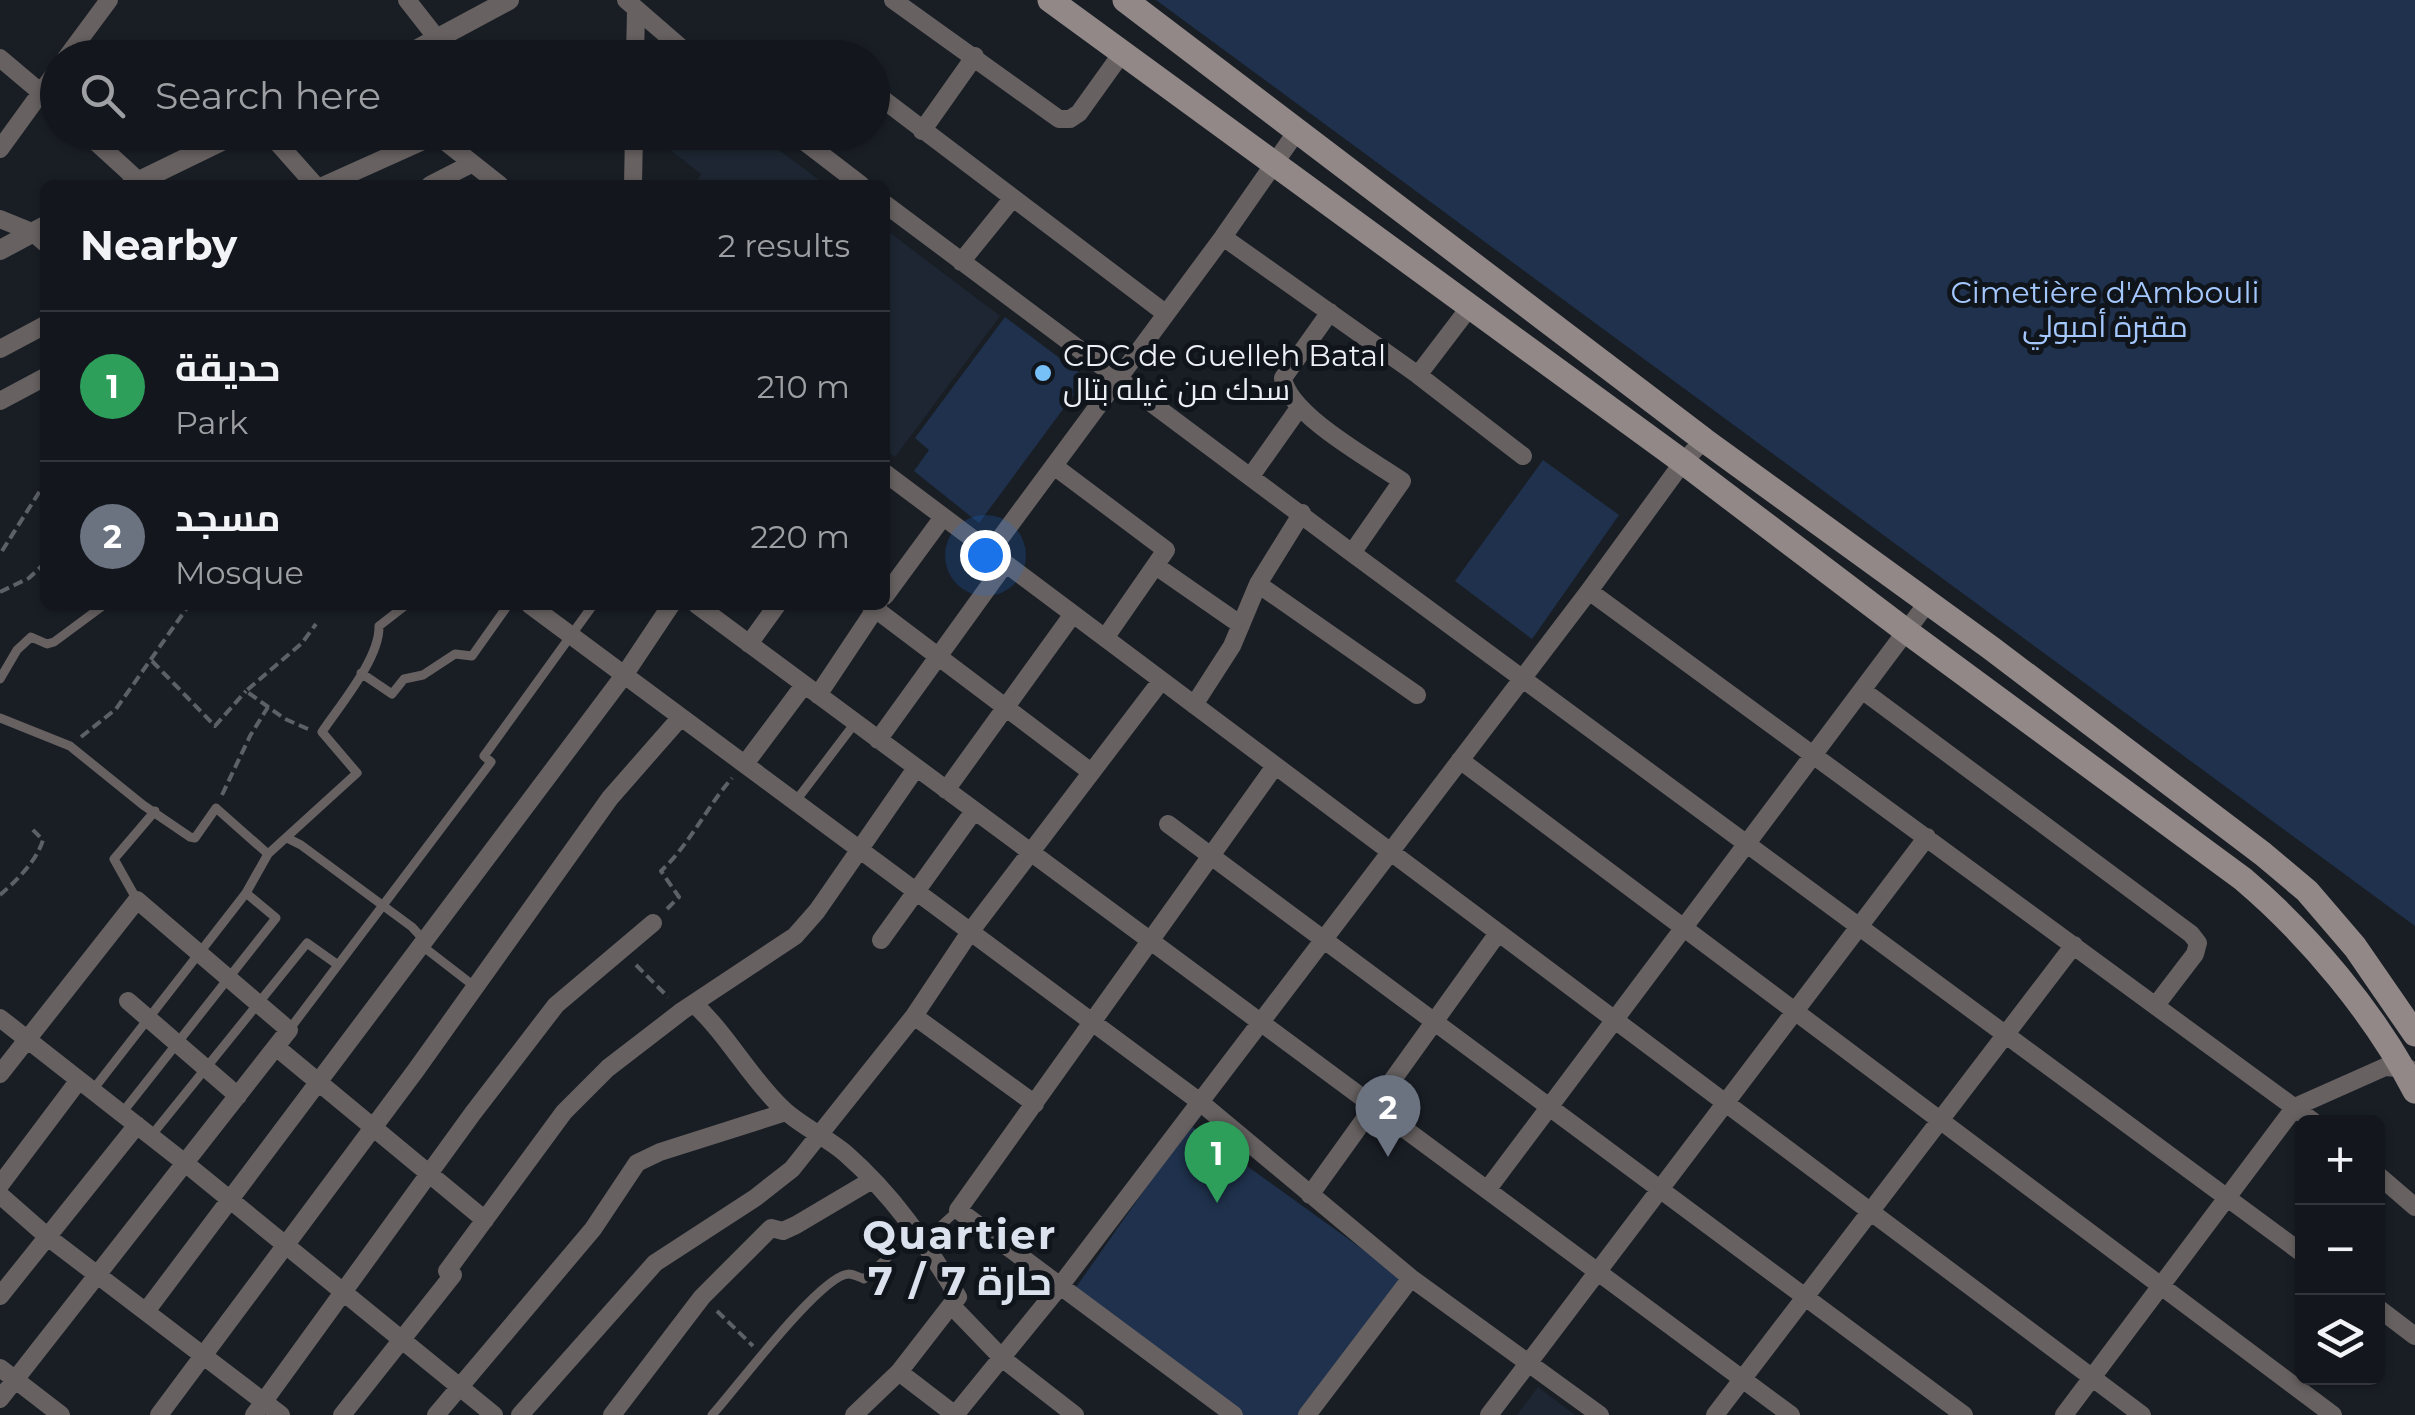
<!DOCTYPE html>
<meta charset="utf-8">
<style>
body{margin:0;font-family:Montserrat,Cairo,sans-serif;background:#202329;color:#f1f3f6}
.controls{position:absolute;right:30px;bottom:30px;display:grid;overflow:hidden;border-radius:15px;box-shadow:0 2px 8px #0004}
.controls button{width:90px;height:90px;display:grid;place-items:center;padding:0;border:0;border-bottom:2px solid #32353b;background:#13161c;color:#f1f3f6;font:50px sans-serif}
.you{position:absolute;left:985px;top:555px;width:35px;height:35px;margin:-25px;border:8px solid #fff;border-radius:50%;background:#1a73e8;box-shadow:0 0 0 15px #1a73e833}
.badge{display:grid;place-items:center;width:65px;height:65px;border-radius:50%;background:#76c0f7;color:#fff;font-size:32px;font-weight:700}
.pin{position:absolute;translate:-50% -82px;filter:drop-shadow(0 2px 5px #0008)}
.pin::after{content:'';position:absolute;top:52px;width:35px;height:30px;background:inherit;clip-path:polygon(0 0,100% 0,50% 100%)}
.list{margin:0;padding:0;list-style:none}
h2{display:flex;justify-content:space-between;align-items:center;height:130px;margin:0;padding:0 40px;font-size:42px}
h2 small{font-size:32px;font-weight:400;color:#9d9fa3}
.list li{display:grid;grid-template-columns:65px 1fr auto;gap:30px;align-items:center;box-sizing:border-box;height:150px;padding:0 40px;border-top:2px solid #32353b}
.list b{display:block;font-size:38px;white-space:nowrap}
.list p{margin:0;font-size:32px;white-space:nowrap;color:#9d9fa3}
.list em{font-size:32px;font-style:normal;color:#9d9fa3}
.icon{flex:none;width:55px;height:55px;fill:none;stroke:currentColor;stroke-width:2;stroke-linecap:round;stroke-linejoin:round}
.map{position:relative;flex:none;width:2415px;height:1415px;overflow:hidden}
.search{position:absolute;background:#13161c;box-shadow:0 2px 8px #0004;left:40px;top:40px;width:850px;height:110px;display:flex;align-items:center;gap:25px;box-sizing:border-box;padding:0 35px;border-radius:55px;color:#9d9fa3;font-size:38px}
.panel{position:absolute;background:#13161c;box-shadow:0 2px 8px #0004;left:40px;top:180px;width:850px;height:430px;border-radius:15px}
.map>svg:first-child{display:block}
.built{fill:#1d2632}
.green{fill:#1f314c}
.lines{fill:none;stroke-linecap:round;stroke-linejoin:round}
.path{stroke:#5c6167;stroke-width:4;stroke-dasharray:10 5;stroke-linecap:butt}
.service{stroke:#676161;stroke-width:9}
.minor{stroke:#676161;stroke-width:18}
.tertiary{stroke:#676161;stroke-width:20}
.secondary{stroke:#918887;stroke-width:25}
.poi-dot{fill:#76c0f7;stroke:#10151c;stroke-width:4}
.labels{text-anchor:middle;stroke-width:10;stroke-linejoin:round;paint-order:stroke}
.park-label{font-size:30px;fill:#a4c8fe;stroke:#10151c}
.poi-label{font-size:30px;fill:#ecf0f5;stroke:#10151c;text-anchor:start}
.district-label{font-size:40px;font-weight:bold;letter-spacing:2.5px;fill:#dbe2ed;stroke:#10151c}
</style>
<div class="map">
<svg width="2415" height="1415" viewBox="0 0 2415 1415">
<rect width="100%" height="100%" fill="#191e25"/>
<path class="built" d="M649 133H756L826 185H694L701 174Z
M885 229 1000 316 895 457 885 450Z
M1538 1387 1575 1415H1517Z"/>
<path class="green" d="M1156 0H2415V926Z
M1005 317 1086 378 979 523 914 471 929 450 915 438Z
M1543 460 1619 515 1532 639 1455 581Z
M1190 1125 1408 1282 1307 1415H1243L1072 1293Z"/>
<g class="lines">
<path class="path" d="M2 551 45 483
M0 592 29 578 45 563
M152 661 215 726 246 691
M308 729 285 719 246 691 302 643 316 624
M81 737 116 709 189 605
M222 795 250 736 268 707
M0 895C17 880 36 862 43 840L31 828
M667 909 679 897 661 871C690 844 706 808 732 778
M636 965 668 997
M717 1311 753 1346"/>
<path class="service" d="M361 673 392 694 404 679 423 675 455 654 472 656 508 605
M0 679 17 650 31 637 47 644 54 642 104 605
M0 718 70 746 143 805 190 837 195 838 216 808 268 854 246 893 276 918 122 1113
M795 802 855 723
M287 838 301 845 412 927 423 939
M268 854 357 773 322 732C340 705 380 658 379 626L406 605
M137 900 114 859 155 811
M421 945 474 986
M289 1030 491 762 484 756 593 605
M92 1091 246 893
M151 1136 307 943 338 965
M712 1415C735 1390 821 1274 849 1274 852 1274 862 1278 864 1279L911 1236 936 1230 958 1210"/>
<path class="minor" d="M407 0 436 37
M626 0 693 58
M893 0 1059 119H1070L1079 113 1122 53
M0 58 58 107
M66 58 109 0
M635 58 636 10
M811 58 824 54 829 58
M872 91 1165 313
M922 131 975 56
M85 132 143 185
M268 132 315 185
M433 132 500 185
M792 132 861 185
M0 149 58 69
M325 185 434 136
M430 185 471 164
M633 185 634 132
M885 204 1352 553 2302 1253
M0 219 32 232 45 243
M1223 237 1418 375 1523 456
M961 262 1012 199
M1330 312 1283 378C1289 415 1370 459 1402 481L1352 553
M0 349 45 325
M1418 375 1469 308
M0 401 45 377
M1054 466 1166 550 1105 638
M885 473 2142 1415
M1251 476 1299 408
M990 552 1223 237 1297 131
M1156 566 1241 625
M1258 584 1417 695
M1589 591 2314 1122
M885 596 943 517
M530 605 1200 1102 1411 1278 1600 1415
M697 605 1791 1415
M870 605 1091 772
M749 644 777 605
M1862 690 2191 934 2198 943 2195 954 2156 1005
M818 695 878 605
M1194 705 1232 646 1258 584 1302 513
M878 740 1005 564
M1460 760 2333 1415
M745 764 804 685
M946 790 1073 614
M1168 824 1964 1415
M881 940 974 811
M128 1001 238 1096
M694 1004C728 1035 749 1077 783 1109 801 1126 826 1137 845 1153 892 1194 926 1243 958 1297L951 1305 1003 1359 1075 1415
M914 1016 1035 1104
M0 1018 185 1163 494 1415
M276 1047 485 1220
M0 1074 137 900 289 1030 0 1399
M2378 1175 2415 1207
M0 1185 79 1080
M1487 1190 1928 602
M0 1195 49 1238 281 1415
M1310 1195 1498 933
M0 1296 137 1125
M2378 1308 2415 1336
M147 1310 625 674 671 605
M0 1368 61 1415
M899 1372 955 1415
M159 1415 416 1070 610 798 681 717
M254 1415 473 1113 556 1005 653 923
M342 1415 453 1275 447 1271 564 1112 608 1068 682 1011 795 936 817 911 916 768
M436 1415 593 1229 637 1163 660 1152 786 1112
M520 1415 655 1263 755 1198 792 1169 914 1016 970 932 1161 681
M612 1415 702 1297 771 1228 783 1231 796 1225 872 1180
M854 1415 899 1372 951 1305
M955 1415 1060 1286 1589 591 1683 462 1704 440
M1234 1415 958 1210 1275 766
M1307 1415 1411 1278
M1489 1415 1927 837
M1715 1415 2074 945
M2064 1415 2295 1107 2385 1067 2410 1069"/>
<path class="tertiary" d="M401 58 509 0
M131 185 240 132
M0 250 45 226"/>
<path class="secondary" d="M1050 0 1683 462 1906 631 2243 879C2309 935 2375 1014 2415 1091
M1125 0 1704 440 1991 648 2263 854 2307 891 2355 947 2415 1034"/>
</g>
<circle class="poi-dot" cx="1043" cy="373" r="10"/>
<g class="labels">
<g class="park-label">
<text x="2105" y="303">Cimetière d'Ambouli<tspan x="2105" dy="34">مقبرة أمبولي</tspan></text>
</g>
<g class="poi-label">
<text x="1063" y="366">CDC de Guelleh Batal<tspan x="1063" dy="34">سدك من غيله بتال</tspan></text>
</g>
<g class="district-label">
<text x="960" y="1249">Quartier<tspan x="960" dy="46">7 / حارة 7</tspan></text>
</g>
</g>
</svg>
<div class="controls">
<button>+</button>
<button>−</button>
<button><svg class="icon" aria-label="layers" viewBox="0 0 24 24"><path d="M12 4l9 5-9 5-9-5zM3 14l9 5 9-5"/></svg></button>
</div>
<div class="you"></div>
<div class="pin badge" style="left:1217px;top:1203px;background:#2e9e5b">1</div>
<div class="pin badge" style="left:1388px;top:1157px;background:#6b7280">2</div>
<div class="search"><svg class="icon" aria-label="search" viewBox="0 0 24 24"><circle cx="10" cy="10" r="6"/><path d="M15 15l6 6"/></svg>Search here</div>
<section class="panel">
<h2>Nearby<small>2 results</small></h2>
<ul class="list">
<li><span class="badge" style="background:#2e9e5b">1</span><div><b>حديقة</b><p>Park</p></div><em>210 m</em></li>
<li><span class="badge" style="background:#6b7280">2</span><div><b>مسجد</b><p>Mosque</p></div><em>220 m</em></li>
</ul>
</section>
</div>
